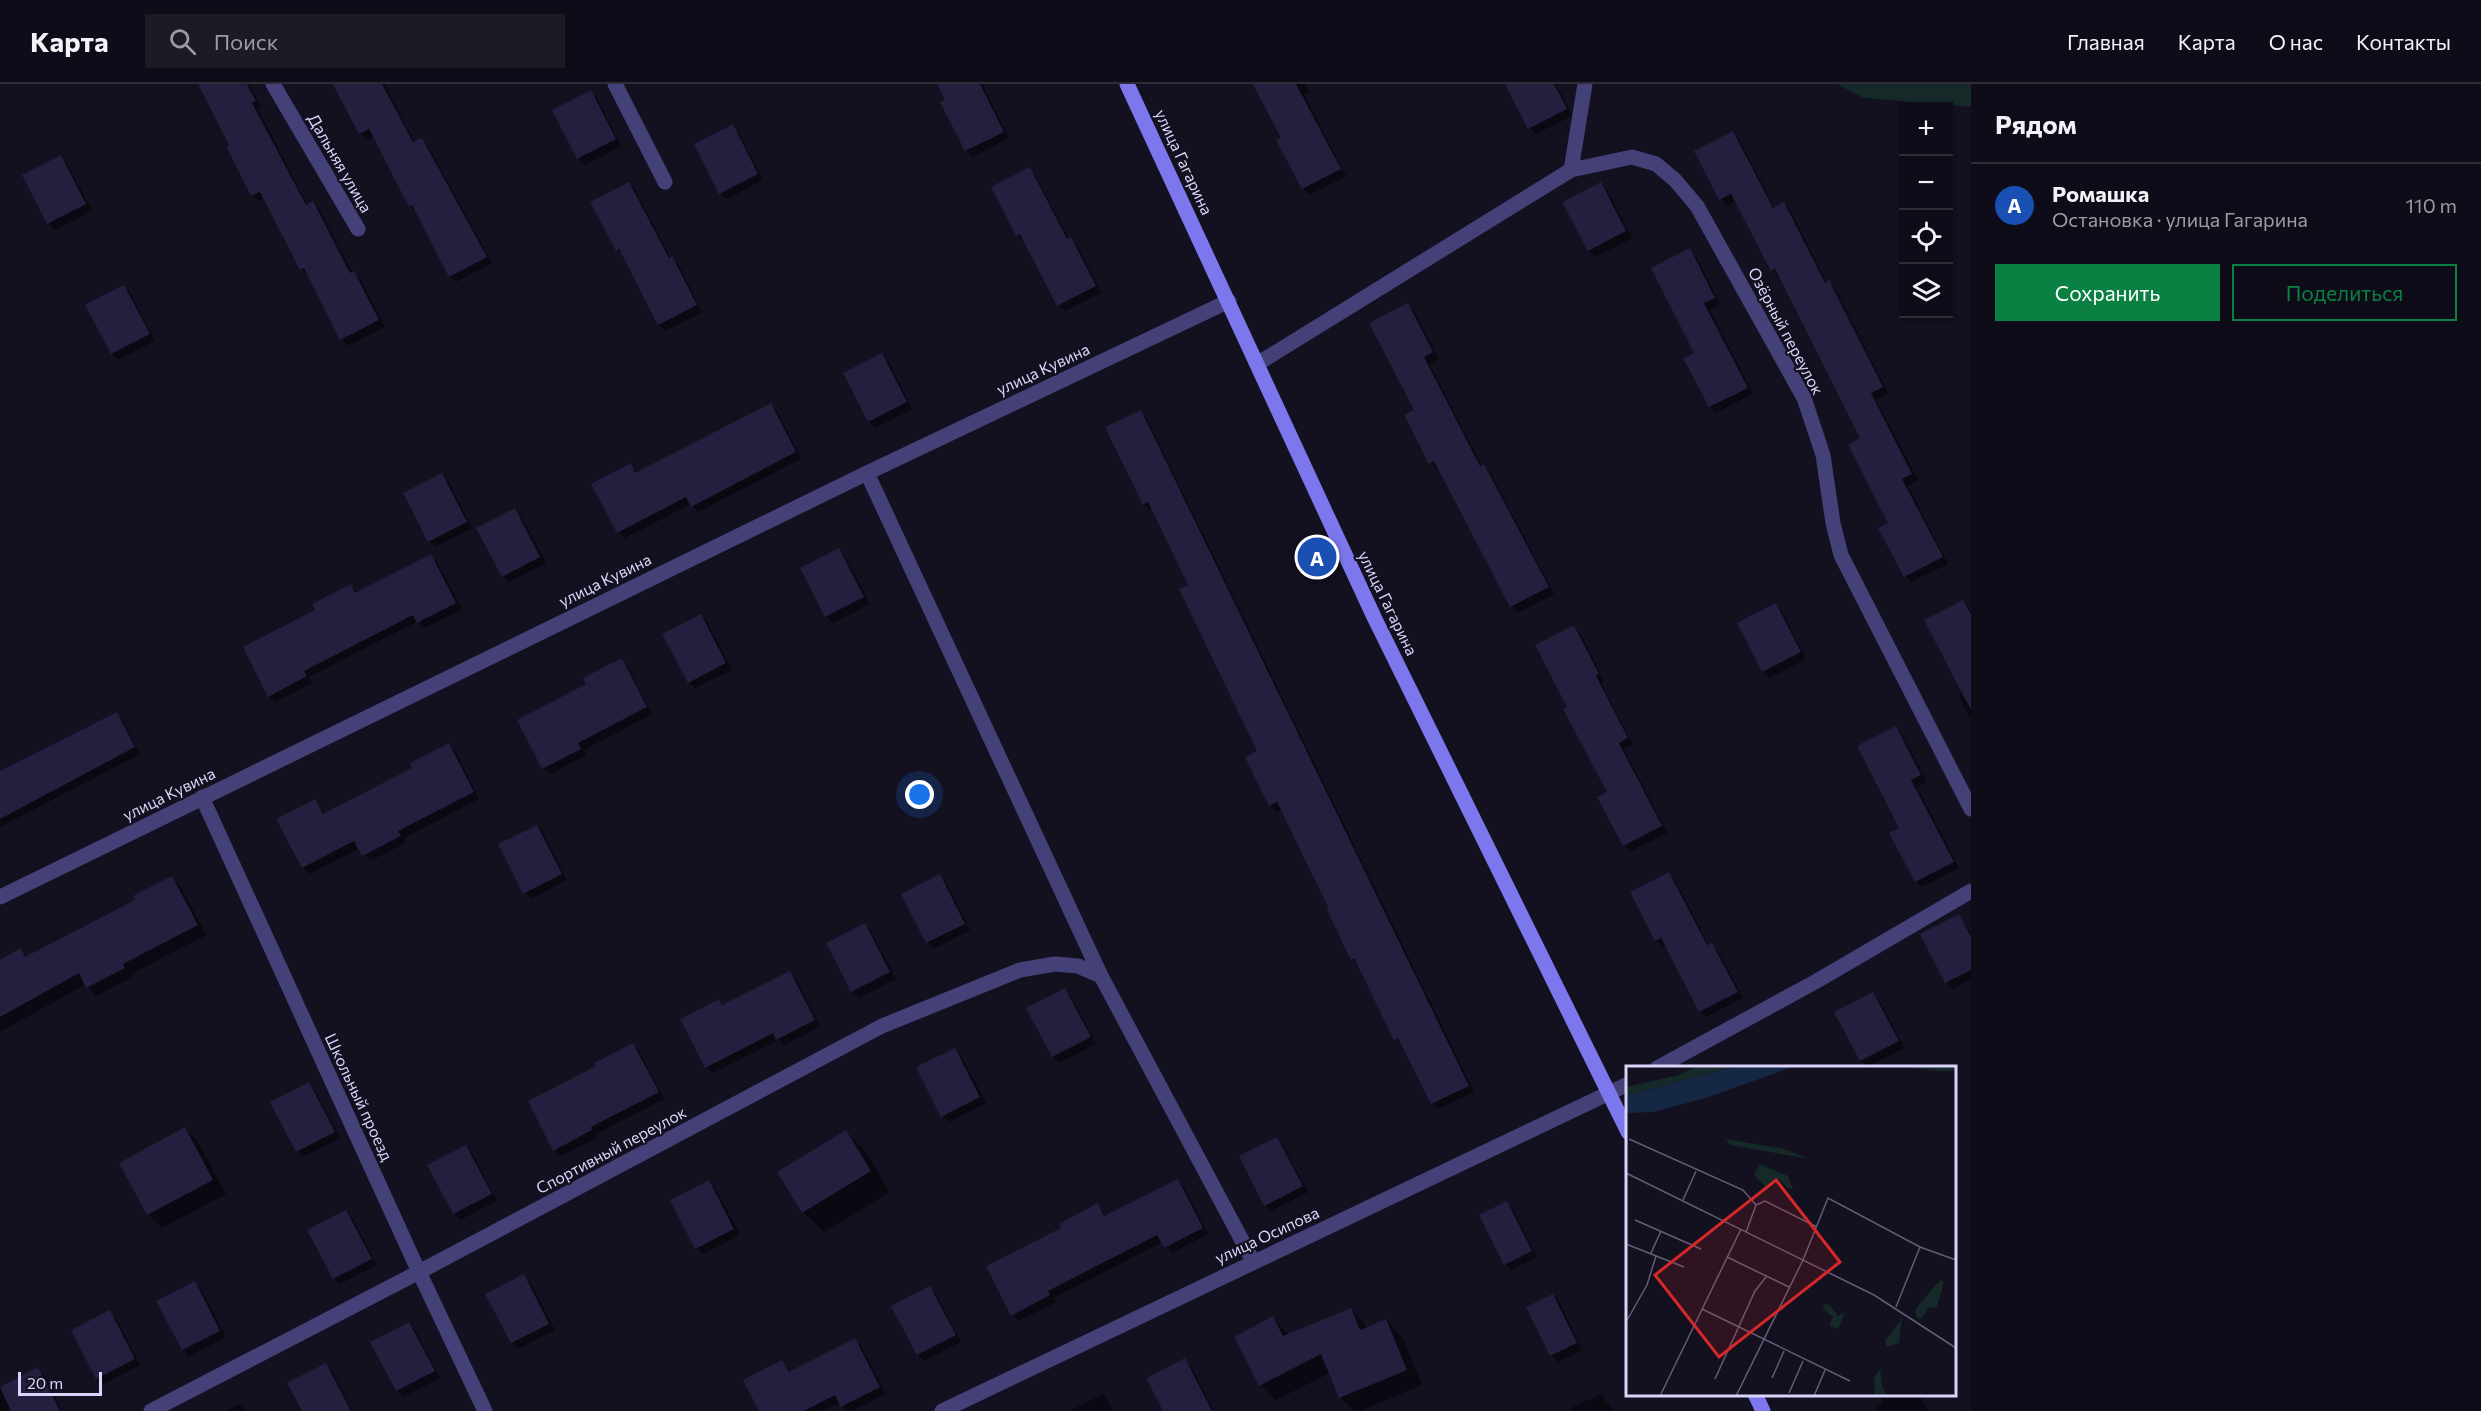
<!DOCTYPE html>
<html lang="ru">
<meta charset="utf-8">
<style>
body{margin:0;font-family:Commissioner,sans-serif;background:#1c1a25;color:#f1f3f6}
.controls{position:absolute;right:18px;top:18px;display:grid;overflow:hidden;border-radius:0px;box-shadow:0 2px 4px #0004}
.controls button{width:54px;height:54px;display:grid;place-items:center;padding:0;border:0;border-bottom:2px solid #2e2c37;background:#0e0c18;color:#f1f3f6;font:30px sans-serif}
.scale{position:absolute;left:18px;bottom:15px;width:84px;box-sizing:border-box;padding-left:6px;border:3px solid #d9d4f9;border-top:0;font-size:16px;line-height:21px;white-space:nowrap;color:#d9d4f9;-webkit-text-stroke:4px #131020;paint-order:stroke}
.you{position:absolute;left:920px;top:711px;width:21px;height:21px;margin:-15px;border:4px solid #fff;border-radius:50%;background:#1a73e8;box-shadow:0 0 0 9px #1a73e833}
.badge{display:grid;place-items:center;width:39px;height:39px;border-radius:50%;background:#0b8043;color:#fff;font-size:20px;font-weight:700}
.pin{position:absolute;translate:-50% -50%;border:3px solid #fff;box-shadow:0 2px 6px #0006}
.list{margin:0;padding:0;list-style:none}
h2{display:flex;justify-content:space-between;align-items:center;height:78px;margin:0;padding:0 24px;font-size:26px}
h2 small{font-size:20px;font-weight:400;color:#9b9ba2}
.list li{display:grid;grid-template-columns:39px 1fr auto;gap:18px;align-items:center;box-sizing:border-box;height:84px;padding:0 24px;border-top:2px solid #2e2c37}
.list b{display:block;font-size:22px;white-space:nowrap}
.list p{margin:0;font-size:20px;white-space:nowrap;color:#9b9ba2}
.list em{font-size:20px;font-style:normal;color:#9b9ba2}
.actions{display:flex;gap:12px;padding:18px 24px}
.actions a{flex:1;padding:14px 0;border:2px solid #0b8043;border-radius:0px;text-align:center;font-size:21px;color:#0b8043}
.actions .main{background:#0b8043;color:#fff}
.icon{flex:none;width:33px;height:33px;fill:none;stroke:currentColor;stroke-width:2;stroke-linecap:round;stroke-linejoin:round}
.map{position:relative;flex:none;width:1971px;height:1327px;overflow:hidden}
header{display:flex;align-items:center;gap:36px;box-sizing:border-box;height:84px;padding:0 30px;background:#0e0c18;border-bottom:2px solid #2e2c37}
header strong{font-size:28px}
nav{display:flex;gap:33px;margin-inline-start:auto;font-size:21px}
.search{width:420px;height:54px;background:#1c1a25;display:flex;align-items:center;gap:15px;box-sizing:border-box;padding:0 21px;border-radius:0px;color:#9b9ba2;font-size:22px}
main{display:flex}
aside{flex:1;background:#0e0c18}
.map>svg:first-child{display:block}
.green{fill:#142928}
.shadow{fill:#0007}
.building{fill:#251e3e}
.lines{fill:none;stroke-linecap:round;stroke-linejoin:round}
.minor{stroke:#444179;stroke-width:15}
.secondary{stroke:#7d77ed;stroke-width:15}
.labels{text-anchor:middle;stroke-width:4.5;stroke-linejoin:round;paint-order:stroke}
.street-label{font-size:16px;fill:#d9d4f9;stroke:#131020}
.inset-road{fill:none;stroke:#625e77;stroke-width:1.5}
.view{fill:#d62828;fill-opacity:0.15;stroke:#d62828;stroke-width:3}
.inset-edge{fill:none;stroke:#d9d4f9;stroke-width:3}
</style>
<header>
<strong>Карта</strong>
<div class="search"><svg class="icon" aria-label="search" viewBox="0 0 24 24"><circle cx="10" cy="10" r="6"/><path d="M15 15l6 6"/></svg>Поиск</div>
<nav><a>Главная</a><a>Карта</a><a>О нас</a><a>Контакты</a></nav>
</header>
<main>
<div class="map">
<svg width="1971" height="1327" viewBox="0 0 1971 1327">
<rect width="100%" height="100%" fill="#131020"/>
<path class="green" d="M1837 0H1971V23L1864 14Z"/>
<path class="shadow" d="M199 0H249L261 23 258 25 308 122 313 119 319 125 353 190 360 195 385 243 348 262 342 255 309 191 301 185 265 114 259 117 253 111 231 61Z
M335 0H384L415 59 422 56 428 62 492 179 456 198 450 192 416 128 410 122 374 52 367 56 360 49Z
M938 0H982L1009 54 973 73 967 67 942 19 947 16Z
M1255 0H1304L1309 8 1304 10 1346 92 1309 111 1303 104 1283 55Z
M1507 0H1556L1572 32 1536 50 1530 44Z
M590 8 597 14 621 62 585 81 578 74 554 27Z
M732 42 739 49 763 96 727 115 720 109Z
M1733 49 1739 55 1775 125 1784 120 1790 126 1827 199 1829 198 1835 204 1888 309 1876 316 1918 396 1908 402 1948 480 1911 498 1905 492 1891 439 1862 355 1780 192 1778 193 1772 186 1736 117 1727 122 1721 115 1696 68Z
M61 73 67 79 92 127 55 146 49 140 24 92Z
M1030 85 1036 92 1069 156 1077 161 1101 209 1065 227 1059 221 1025 157 1018 152 993 104Z
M629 99 635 106 671 174 678 180 702 228 666 247 659 241 624 171 617 166Z
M1601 100 1607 106 1632 154 1595 173 1589 167Z
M1689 166 1696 173 1720 220 1710 226 1753 310 1716 329 1710 323 1685 275 1696 270Z
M124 203 130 209 155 257 118 276 112 269Z
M1408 221 1414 227 1439 275 1429 280 1482 382 1484 381 1490 388 1554 510 1518 529 1511 522 1439 384 1437 385 1431 379 1416 326Z
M881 271 888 277 912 325 876 344 869 337 845 290Z
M770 321 777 327 801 375 698 428 691 420 625 454 618 448 630 381 638 390Z
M1140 328 1147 335 1474 1008 1438 1025 1432 1019 1403 960 1395 955 1358 882 1352 875 1331 826 1282 725 1277 728 1270 722 1247 673 1259 667 1190 501 1153 425 1150 426 1144 420Z
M441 391 448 397 472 444 436 463 429 457Z
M515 426 521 432 546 479 509 498 503 492Z
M839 466 845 472 870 520 833 539 827 533 802 485Z
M431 472 437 478 462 525 425 544 418 537 309 593 312 599 275 618 269 612 317 527 351 502 358 509Z
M1963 518 1971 527V637L1958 611 1964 608Z
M1775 521 1782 527 1806 575 1770 594 1763 587 1739 539Z
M701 532 707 538 732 586 695 604 689 598Z
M1573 543 1580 549 1604 597 1601 599 1633 661 1624 665 1667 749 1630 768 1624 761 1609 709 1569 624Z
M622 576 628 582 652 630 584 666 586 671 550 690 544 684 588 601Z
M116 630 123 636 140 670 0 743V689Z
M1896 644 1902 650 1927 698 1917 703 1959 784 1922 803 1916 797 1901 744Z
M448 661 455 667 479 715 404 754 406 759 370 777 360 764 309 790 303 783 315 717 325 730 414 685Z
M537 742 543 749 567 796 531 815 525 809Z
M1668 790 1675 796 1709 862 1712 861 1718 867 1743 914 1706 933 1700 927 1666 861 1663 862 1656 856Z
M940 792 946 798 970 846 934 865 927 858 903 811Z
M172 794 181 803 206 851 131 890 133 893 96 912 86 900 0 948V878L20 866 27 873 137 817Z
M1959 832 1971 850V895L1953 905 1947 898 1922 851Z
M865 841 871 847 896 895 859 914 853 908 828 860Z
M790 888 796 895 820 943 784 961 779 956 713 989 706 983 718 917 724 922Z
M1065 906 1071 912 1096 960 1059 979 1053 972Z
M1873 910 1879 916 1904 964 1867 983 1861 976Z
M633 961 639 967 664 1015 596 1050 598 1053 561 1072 555 1066 598 983Z
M955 966 961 972 986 1019 949 1038 943 1032Z
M309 1000 315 1007 340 1054 303 1073 297 1067Z
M185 1045 198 1058 226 1110 162 1144 148 1130 121 1079Z
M846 1048 866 1068 890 1108 824 1148 803 1128Z
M1277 1054 1283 1061 1308 1108 1271 1127 1265 1121Z
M466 1063 472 1069 497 1117 460 1136 454 1129Z
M1177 1097 1184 1103 1208 1150 1172 1169 1163 1158 1053 1214 1056 1218 1019 1237 1013 1231 1063 1145 1098 1121 1107 1133Z
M709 1098 715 1104 740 1151 703 1170 697 1164Z
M1507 1119 1513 1125 1537 1173 1511 1186 1505 1180Z
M346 1127 352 1134 377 1181 340 1200 334 1194Z
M524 1192 530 1198 555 1246 518 1265 512 1258Z
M195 1199 201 1205 226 1253 189 1272 183 1265Z
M930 1204 936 1210 961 1258 924 1277 918 1270Z
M1553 1211 1559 1218 1582 1266 1558 1278 1552 1272 1528 1223Z
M1351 1225 1368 1244 1386 1236 1402 1252 1422 1301 1360 1327H1354L1340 1313 1330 1289 1276 1316 1261 1301 1273 1234 1288 1250Z
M109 1227 116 1234 140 1281 104 1300 97 1294Z
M409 1240 415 1246 440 1294 403 1313 397 1306Z
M855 1256 861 1262 886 1310 852 1327H847L840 1318 822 1327H761L782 1278 791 1289Z
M1184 1276 1191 1282 1214 1327H1164Z
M326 1281 332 1287 353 1327H303Z
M38 1285 44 1291 62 1327H0V1304Z
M1103 1310 1114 1327H1070Z
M1601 1310 1613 1327H1572L1571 1324Z
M1879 1310H1919L1928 1327H1878L1876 1323 1883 1319Z
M240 1320 247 1327H226Z"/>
<path class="building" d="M198 0H247L256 17 252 19 306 121 313 117 350 189 354 187 379 236 340 256 304 184 300 186 260 108 251 112 226 62 229 61Z
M333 0H382L413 58 422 54 487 173 449 193 412 121 409 123 369 45 359 50Z
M937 0H980L1004 48 965 67 940 18 945 16Z
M1253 0H1296L1341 85 1302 105 1276 56 1281 54Z
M1505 0H1554L1567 25 1528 45Z
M591 6 616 55 577 75 552 26Z
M733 40 758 90 719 110 694 60Z
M1733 47 1773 124 1784 118 1825 199 1829 196 1883 303 1871 309 1912 390 1902 395 1943 473 1904 493 1878 444 1888 439 1848 361 1860 354 1775 185 1771 187 1731 110 1719 116 1694 67Z
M61 71 86 120 47 140 22 91Z
M1030 83 1067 155 1071 153 1096 202 1057 222 1020 150 1016 152 991 103Z
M629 98 669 174 672 172 697 221 658 241 619 165 616 167 590 118Z
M1601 98 1626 147 1588 167 1562 118Z
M1690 164 1715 214 1704 219 1748 304 1709 323 1683 274 1694 269 1651 184Z
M124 201 150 250 111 270 85 221Z
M1408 219 1433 268 1424 273 1480 382 1484 380 1549 503 1510 523 1434 377 1429 380 1404 331 1414 326 1369 239Z
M882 269 907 318 868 338 843 289Z
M771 319 796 368 691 423 686 413 617 449 591 400 631 379 635 389Z
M1141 326 1469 1002 1431 1020 1398 954 1394 956 1354 874 1351 876 1327 826 1329 825 1277 718 1269 722 1245 673 1257 667 1179 505 1188 501 1148 418 1143 421 1105 343Z
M442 389 467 438 428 458 403 409Z
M515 424 540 473 502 493 476 444Z
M839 464 864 513 825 533 800 484Z
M431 470 456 519 417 539 413 531 304 587 307 592 268 613 243 563 315 526 312 520 351 500 355 509Z
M1963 516 1971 530V626L1924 536Z
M1776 519 1801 568 1762 588 1737 539Z
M701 530 726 579 688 599 662 550Z
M1574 541 1599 590 1596 592 1628 654 1619 659 1662 742 1623 762 1597 713 1607 708 1563 625 1567 623 1535 561Z
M622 574 647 623 578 659 581 665 542 685 517 636 586 600 583 594Z
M117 628 135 663 0 735V687Z
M1896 642 1921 691 1911 696 1954 778 1915 798 1889 749 1899 744 1857 662Z
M449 659 474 708 398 747 401 752 362 772 354 757 302 784 276 735 315 715 323 730 412 684 410 679Z
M537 741 562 790 523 810 498 760Z
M1669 788 1707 861 1712 859 1738 908 1699 928 1661 854 1655 857 1630 808Z
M940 790 965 840 926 859 901 810Z
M172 792 198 841 123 880 125 884 86 904 79 889 0 933V876L21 864 25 873 135 816 133 812Z
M1959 830 1971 853V886L1945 899 1920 850Z
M865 839 890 888 851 908 826 859Z
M790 887 815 936 776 956 773 949 705 984 680 935 719 915 722 921Z
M1065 904 1091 953 1052 973 1026 924Z
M1873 908 1899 957 1860 977 1834 928Z
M633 959 659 1008 591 1043 592 1046 553 1067 528 1017 596 982 594 979Z
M955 964 980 1013 941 1033 916 983Z
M309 998 335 1048 296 1068 270 1018Z
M185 1043 213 1096 147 1131 119 1079Z
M846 1046 871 1087 802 1129 777 1088Z
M1277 1053 1303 1102 1264 1122 1239 1072Z
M466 1061 492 1110 453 1130 427 1081Z
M1178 1095 1203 1144 1164 1164 1157 1151 1048 1207 1050 1211 1011 1232 986 1182 1061 1144 1059 1140 1098 1119 1104 1132Z
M709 1096 734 1145 695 1165 670 1116Z
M1507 1117 1532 1167 1504 1181 1479 1131Z
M346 1126 372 1175 333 1195 307 1146Z
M524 1190 549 1240 511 1259 485 1210Z
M195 1197 220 1247 182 1266 156 1217Z
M930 1202 956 1251 917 1271 891 1222Z
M1553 1210 1577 1259 1550 1272 1526 1223Z
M1351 1224 1360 1246 1386 1235 1407 1286 1339 1314 1321 1270 1259 1302 1234 1253 1273 1232 1283 1252Z
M110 1226 135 1275 96 1295 71 1246Z
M409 1238 435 1287 396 1307 370 1258Z
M855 1254 880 1303 841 1323 835 1311 804 1327H759L743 1296 782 1276 789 1288Z
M1185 1274 1212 1327H1163L1146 1294Z
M326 1279 351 1327H302L287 1299Z
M38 1283 60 1327H11L0 1303Z"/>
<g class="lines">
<path class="minor" d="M273 0 358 145
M615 0 665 98
M1571 86 1585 0
M1257 280 1571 86 1632 73 1656 80 1675 96 1697 122 1804 314 1823 371 1833 439 1841 471 1971 725
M867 389 1101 892 1253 1177
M202 713 419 1188 485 1327
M0 813 867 389 1229 217
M1657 984 1815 898 1971 807
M151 1327 419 1188 882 942 1020 886 1055 880 1078 882 1101 892
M942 1327 1628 1000"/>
<path class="secondary" d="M1127 0 1374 533 1628 1048
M1755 1310 1763 1327"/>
</g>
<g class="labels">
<g class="street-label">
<text transform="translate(1184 78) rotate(65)" y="6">улица Гагарина</text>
<text transform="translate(340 79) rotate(60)" y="6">Дальняя улица</text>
<text transform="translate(1786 247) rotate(62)" y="6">Озёрный переулок</text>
<text transform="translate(1043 285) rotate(-25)" y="6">улица Кувина</text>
<text transform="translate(605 496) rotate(-26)" y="6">улица Кувина</text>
<text transform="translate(1388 519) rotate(64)" y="6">улица Гагарина</text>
<text transform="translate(169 710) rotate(-26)" y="6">улица Кувина</text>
<text transform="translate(359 1013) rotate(65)" y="6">Школьный проезд</text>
<text transform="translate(611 1066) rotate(-28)" y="6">Спортивный переулок</text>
<text transform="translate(1267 1151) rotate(-25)" y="6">улица Осипова</text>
</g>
</g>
<g transform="translate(1626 982)">
<rect width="330" height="330" fill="#131020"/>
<path d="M71 0H112L0 30V21L53 9ZM268 0H330V5H313ZM100 73 159 83 183 93 104 79ZM133 98 162 110 167 123 161 122 154 114 140 121 128 109ZM314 214 318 216 311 241 302 242 296 252H291L289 244ZM198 238 204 239 212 250 219 246 212 263 203 260 207 251 197 243ZM276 252 273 277 261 281 259 275ZM254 303 256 319 261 330H249L248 311Z" fill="#142928"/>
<path d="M112 0H169L80 32 27 46 0 47V30Z" fill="#162744"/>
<path class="inset-road" d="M3 73 117 124 130 139M0 107 248 229 330 282M57 134 70 105M130 139 139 135 191 161M9 154 75 183M120 166 130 139M0 178 58 201M25 187 35 165M101 191 163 221M270 241 294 181M76 243 224 315M0 256 21 219 30 190M146 312 158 285M89 313 129 225 140 211M163 327 177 295M34 330 115 163M110 330 177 194 202 132 294 181 330 194M188 330 199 304"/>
<path class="view" d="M150 114 214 196 93 291 29 209Z"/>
<rect width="330" height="330" class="inset-edge"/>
</g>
</svg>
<div class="controls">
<button>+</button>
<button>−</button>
<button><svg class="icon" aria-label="locate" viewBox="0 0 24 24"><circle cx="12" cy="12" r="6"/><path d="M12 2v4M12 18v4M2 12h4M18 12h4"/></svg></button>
<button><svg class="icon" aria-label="layers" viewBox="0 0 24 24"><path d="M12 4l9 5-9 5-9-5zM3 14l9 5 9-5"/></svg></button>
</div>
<div class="scale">20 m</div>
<div class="you"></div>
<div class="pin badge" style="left:1317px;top:473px;background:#1a4fb4">A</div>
</div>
<aside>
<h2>Рядом<small></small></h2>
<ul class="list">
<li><span class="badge" style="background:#1a4fb4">A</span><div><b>Ромашка</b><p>Остановка · улица Гагарина</p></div><em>110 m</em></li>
</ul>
<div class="actions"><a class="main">Сохранить</a><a>Поделиться</a></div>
</aside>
</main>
